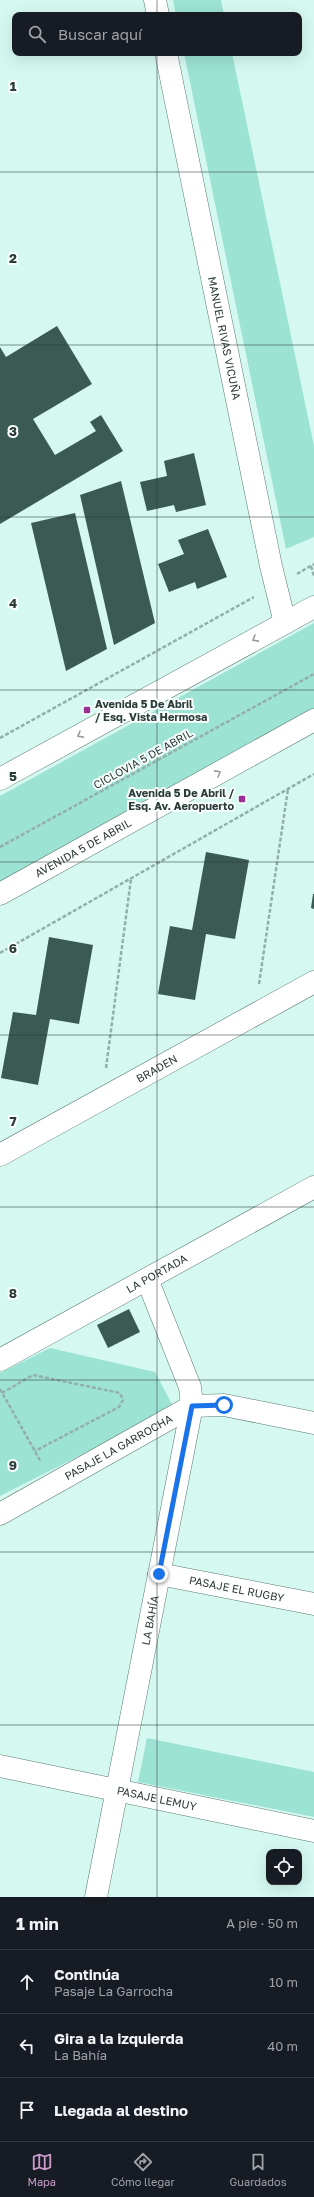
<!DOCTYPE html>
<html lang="es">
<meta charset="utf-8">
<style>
body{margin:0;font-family:"Golos Text",sans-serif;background:#242831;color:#f1f3f6}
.controls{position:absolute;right:12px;bottom:12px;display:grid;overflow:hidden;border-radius:8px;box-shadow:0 4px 16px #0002}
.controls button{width:36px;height:36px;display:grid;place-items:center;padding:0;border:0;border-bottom:1px solid #363941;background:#171b24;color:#f1f3f6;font:20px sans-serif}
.stop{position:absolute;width:12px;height:12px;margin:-9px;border:3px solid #1a73e8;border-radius:50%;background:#fff}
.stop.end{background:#1a73e8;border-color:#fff;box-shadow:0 1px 4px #0008}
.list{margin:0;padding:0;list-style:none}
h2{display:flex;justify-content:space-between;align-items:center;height:52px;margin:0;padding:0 16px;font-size:17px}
h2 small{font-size:13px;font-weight:400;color:#9ea1a6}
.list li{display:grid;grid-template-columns:26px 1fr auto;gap:12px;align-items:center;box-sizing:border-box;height:64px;padding:0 16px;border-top:1px solid #363941}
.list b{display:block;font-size:15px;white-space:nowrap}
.list p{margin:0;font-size:13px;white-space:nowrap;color:#9ea1a6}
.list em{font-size:13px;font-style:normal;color:#9ea1a6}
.icon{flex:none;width:22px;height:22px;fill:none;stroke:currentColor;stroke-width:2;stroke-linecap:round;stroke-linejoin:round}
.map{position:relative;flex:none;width:314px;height:1897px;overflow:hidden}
.search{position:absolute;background:#171b24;box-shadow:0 4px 16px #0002;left:12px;right:12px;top:12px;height:44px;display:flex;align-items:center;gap:10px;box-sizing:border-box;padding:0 14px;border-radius:8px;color:#9ea1a6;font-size:15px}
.sheet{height:244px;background:#171b24}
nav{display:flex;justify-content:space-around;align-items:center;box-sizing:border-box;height:56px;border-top:1px solid #363941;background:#171b24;font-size:11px;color:#9ea1a6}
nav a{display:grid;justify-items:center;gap:2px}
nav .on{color:#ca9cca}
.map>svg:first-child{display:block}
.green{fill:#9de3d4}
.building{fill:#3b5a53}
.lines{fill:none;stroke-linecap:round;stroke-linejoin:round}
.minor-casing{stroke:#5a7a73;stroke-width:23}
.major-casing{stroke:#5a7a73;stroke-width:23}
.path{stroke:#93afa9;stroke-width:2.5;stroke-dasharray:4 2;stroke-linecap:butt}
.minor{stroke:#fff;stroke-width:22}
.major{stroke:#fff;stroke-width:22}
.oneway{stroke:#969e9c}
.route{stroke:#1a73e8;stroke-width:5}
.grid{fill:none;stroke:#2d3c38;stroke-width:1;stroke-opacity:0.55}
.poi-dot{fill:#9a3295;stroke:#f8fffd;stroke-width:1.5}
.labels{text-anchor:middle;stroke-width:4;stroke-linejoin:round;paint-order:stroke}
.street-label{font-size:11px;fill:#2d3c38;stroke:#f8fffd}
.poi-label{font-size:11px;font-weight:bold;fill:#2d3c38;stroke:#f8fffd;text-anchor:start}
.grid-label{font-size:13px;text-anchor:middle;font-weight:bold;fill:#2d3c38;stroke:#f8fffd;stroke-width:4;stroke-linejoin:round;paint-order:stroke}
</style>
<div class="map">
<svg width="314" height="1897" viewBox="0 0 314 1897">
<rect width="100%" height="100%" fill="#d5f9f1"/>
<path class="green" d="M173 0H221L224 15H176Z
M184 53H232L314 446V537L286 549Z
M314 623V712L0 890V796Z
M50 1348 155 1372 174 1408 0 1496V1373Z
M147 1738 314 1772V1817L138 1782Z"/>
<path class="building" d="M57 326 92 384 33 419 55 455 96 431 90 422 101 415 123 451 0 524V347L6 357Z
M194 453 206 505 176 512 174 505 147 511 140 482 167 476 164 461Z
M121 481 155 623 114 645 80 495Z
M75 513 107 649 66 671 31 523Z
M208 529 227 577 197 589 195 582 169 592 158 564 184 554 178 540Z
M206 852 249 860 235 939 206 934 195 1000 158 994 170 926 192 930Z
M313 894H314V909L311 908Z
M49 937 93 945 79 1024 50 1019 38 1085 1 1078 13 1012 36 1015Z
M129 1309 140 1332 108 1348 97 1325Z"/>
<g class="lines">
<g class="minor-casing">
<g id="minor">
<path d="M155 0 158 15"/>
<path id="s1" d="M166 53 271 566 285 623"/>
<path id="s2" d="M0 1155 314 982"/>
<path id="s3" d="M0 1360 314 1187"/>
<path id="s4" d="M0 1514 192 1406 224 1405 314 1423"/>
<path id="s5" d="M159 1574 314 1604"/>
<path id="s6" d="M0 1766 314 1831"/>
<path id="s7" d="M96 1897 192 1406 190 1387 147 1279"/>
</g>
</g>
<g class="major-casing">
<g id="major">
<path d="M0 779 314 607"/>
<path id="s8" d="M0 894 314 720"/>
</g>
</g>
<path class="path" d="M311 566 314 576
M297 574 314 564
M0 738 254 597
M0 847 314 674
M0 953 314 774
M259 984 288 789
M106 1068 131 879
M0 1389 41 1462
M2 1393 33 1375 120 1393 123 1400 119 1407 35 1451"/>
<use href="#minor" class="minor"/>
<use href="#major" class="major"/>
</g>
<defs><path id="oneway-chevron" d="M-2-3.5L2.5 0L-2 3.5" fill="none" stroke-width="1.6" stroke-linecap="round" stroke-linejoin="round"/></defs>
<g class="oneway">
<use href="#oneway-chevron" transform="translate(255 639) rotate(151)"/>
<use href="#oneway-chevron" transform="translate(80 735) rotate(151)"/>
<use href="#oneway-chevron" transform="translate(218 773) rotate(-29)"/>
</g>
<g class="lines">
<path class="route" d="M159 1574 192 1406 224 1405"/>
</g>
<path class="grid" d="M157 0V15M157 53V1897M0 172H314M0 345H314M0 517H314M0 690H314M0 862H314M0 1035H314M0 1207H314M0 1380H314M0 1552H314M0 1725H314"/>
<g class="poi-dot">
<rect x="83" y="706" width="8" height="8" rx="2"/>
<rect x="238" y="795" width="8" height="8" rx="2"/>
</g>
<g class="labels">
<g class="street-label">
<text dy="4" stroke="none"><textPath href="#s1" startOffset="291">MANUEL RIVAS VICUÑA</textPath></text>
<text transform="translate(143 759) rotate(-29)" y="4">CICLOVIA 5 DE ABRIL</text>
<text dy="4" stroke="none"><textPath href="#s8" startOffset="95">AVENIDA 5 DE ABRIL</textPath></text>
<text dy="4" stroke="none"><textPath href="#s2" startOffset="179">BRADEN</textPath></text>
<text dy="4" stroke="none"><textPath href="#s3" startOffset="179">LA PORTADA</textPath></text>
<text dy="4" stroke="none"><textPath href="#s4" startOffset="136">PASAJE LA GARROCHA</textPath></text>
<text dy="4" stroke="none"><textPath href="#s5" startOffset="79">PASAJE EL RUGBY</textPath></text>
<text dy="4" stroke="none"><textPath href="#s7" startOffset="282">LA BAHÍA</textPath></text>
<text dy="4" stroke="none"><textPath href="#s6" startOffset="160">PASAJE LEMUY</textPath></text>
</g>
<g class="poi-label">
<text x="95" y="708">Avenida 5 De Abril<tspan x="95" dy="13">/ Esq. Vista Hermosa</tspan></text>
<text x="234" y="797" text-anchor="end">Avenida 5 De Abril /<tspan x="234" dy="13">Esq. Av. Aeropuerto</tspan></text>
</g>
</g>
<g class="grid-label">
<text x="13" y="91">1</text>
<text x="13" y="263">2</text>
<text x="13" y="436">3</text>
<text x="13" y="608">4</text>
<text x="13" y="781">5</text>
<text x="13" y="953">6</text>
<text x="13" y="1126">7</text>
<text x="13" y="1298">8</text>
<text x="13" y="1470">9</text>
</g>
</svg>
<div class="controls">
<button><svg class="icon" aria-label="locate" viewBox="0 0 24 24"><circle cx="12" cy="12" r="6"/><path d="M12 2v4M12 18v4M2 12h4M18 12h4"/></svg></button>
</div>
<div class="stop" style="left:224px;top:1405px"></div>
<div class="stop end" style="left:159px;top:1574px"></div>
<div class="search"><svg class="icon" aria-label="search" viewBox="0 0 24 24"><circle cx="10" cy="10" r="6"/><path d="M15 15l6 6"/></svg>Buscar aquí</div>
</div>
<section class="sheet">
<h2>1 min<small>A pie · 50 m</small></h2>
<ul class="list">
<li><svg class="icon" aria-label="ahead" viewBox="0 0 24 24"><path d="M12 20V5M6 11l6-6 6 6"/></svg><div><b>Continúa</b><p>Pasaje La Garrocha</p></div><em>10 m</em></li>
<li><svg class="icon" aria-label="left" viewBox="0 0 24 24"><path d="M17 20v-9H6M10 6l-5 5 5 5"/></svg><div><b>Gira a la izquierda</b><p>La Bahía</p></div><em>40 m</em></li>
<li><svg class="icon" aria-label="arrive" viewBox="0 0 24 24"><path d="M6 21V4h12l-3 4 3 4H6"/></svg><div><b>Llegada al destino</b></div></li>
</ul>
</section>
<nav>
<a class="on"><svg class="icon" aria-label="map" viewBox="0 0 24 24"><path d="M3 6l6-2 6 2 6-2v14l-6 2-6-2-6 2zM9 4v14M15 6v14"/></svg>Mapa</a>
<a><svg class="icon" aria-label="directions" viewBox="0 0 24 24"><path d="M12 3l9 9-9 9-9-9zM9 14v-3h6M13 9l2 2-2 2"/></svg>Cómo llegar</a>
<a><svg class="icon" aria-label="saved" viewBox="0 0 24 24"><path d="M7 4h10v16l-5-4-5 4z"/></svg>Guardados</a>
</nav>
